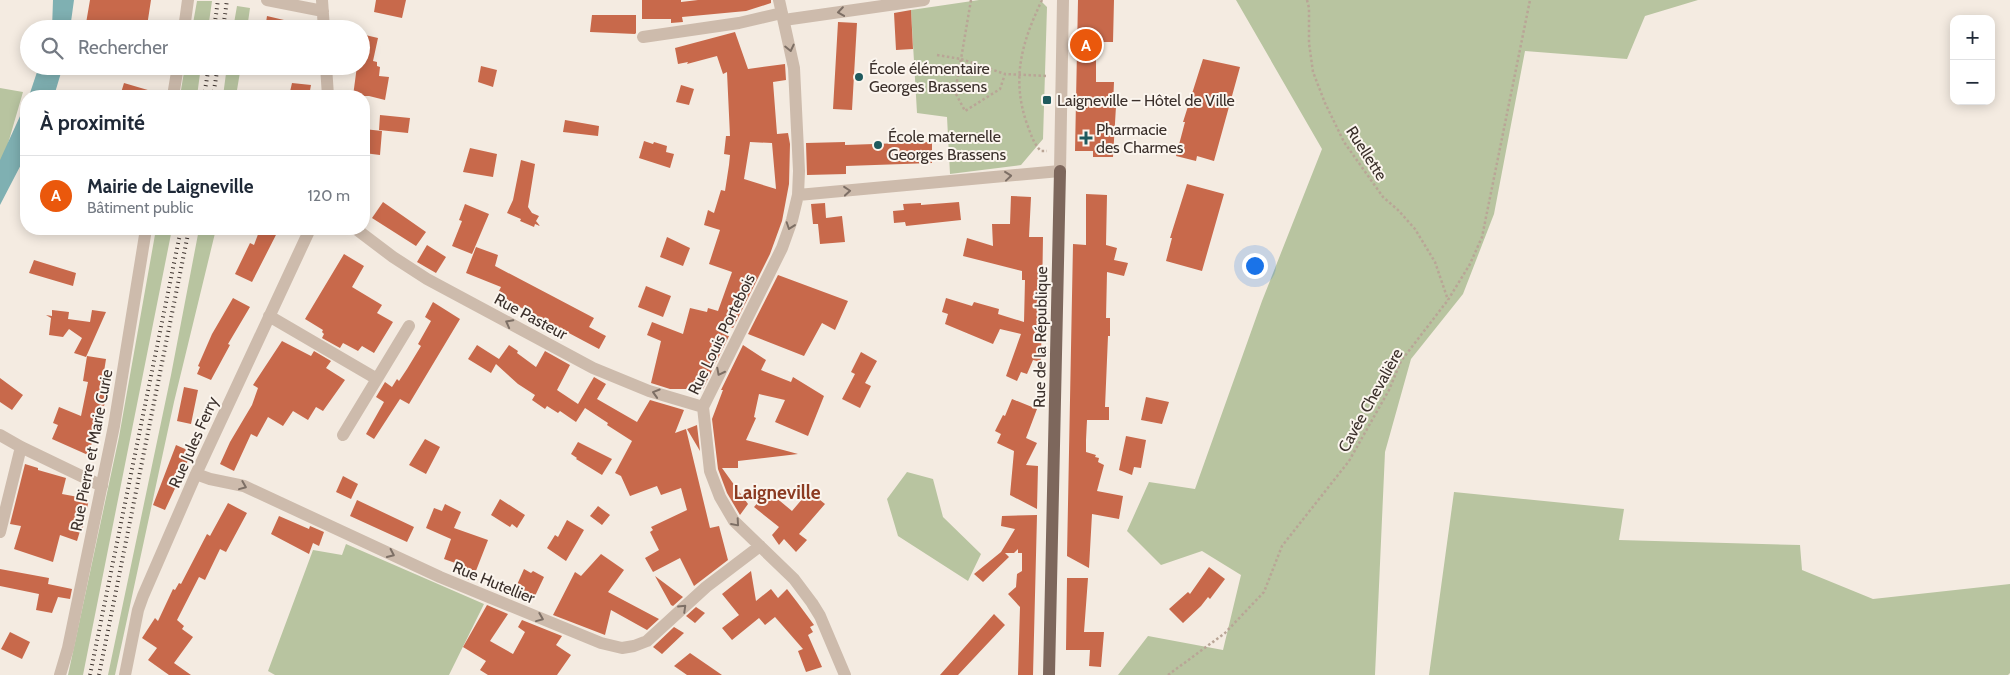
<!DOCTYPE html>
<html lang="fr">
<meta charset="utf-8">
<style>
body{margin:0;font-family:Cabin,sans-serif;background:#f6f6f7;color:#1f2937}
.controls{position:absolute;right:15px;top:15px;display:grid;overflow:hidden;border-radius:10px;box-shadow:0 2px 12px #0003}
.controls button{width:45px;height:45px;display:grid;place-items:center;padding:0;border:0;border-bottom:1px solid #e0e1e3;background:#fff;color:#1f2937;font:25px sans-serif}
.you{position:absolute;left:1254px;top:265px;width:18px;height:18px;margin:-12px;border:4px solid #fff;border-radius:50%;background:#1a73e8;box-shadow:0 0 0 8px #1a73e833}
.badge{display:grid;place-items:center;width:32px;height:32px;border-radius:50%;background:#ea580c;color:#fff;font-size:16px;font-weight:700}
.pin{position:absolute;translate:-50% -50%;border:2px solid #fff;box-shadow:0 1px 5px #0006}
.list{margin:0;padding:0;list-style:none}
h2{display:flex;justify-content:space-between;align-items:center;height:65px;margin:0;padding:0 20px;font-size:21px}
h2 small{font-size:16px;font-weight:400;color:#747a83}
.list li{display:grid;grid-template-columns:32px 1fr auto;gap:15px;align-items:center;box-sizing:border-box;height:80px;padding:0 20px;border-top:1px solid #e0e1e3}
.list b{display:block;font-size:19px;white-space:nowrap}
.list p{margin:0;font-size:16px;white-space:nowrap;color:#747a83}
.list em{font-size:16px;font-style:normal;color:#747a83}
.icon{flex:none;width:28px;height:28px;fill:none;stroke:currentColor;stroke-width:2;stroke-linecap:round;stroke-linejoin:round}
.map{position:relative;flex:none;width:2010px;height:675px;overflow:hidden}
.search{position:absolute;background:#fff;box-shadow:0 2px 12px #0003;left:20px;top:20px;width:350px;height:55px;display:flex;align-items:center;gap:12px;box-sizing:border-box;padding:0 18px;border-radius:28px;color:#747a83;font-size:19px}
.panel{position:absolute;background:#fff;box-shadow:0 2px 12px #0003;left:20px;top:90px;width:350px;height:145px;border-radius:20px}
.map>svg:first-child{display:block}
.green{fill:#b8c4a0}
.water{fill:#7fb0b2}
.building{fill:#c8694b;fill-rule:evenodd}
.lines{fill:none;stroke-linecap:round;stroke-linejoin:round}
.path{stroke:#b9a596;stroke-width:2.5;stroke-dasharray:2.5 2.5;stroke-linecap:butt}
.minor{stroke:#cdbbac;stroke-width:12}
.major{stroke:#7d675c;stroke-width:12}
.rail{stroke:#3b302b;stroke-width:4;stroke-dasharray:1 4;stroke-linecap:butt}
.oneway{stroke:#7d6f65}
.poi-dot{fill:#1f5a5e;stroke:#fbf5ee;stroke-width:2}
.labels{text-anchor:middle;stroke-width:4;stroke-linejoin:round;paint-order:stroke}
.poi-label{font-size:16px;fill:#3b302b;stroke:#fbf5ee;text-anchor:start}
.street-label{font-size:16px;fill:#3b302b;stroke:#fbf5ee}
.quarter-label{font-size:19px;font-weight:bold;fill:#8c3b22;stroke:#fbf5ee}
</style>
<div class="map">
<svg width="2010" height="675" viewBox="0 0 2010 675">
<rect width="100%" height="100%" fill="#f4ebe1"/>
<path class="green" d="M979 0H1040L1047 7 1043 139 1021 165 950 174 947 117 917 113 911 10Z
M1236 0H1698L1645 16 1627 59 1525 51 1494 214 1463 294 1411 359 1385 452 1375 675H1118L1148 636 1223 650 1241 575 1202 551 1161 565 1127 531 1149 482 1195 489 1262 301 1322 149Z
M197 1H212L208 29H192Z
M237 6 250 8 247 29H233Z
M185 66H201L197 96H180Z
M227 66H241L236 96H223Z
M0 88 23 92 5 154 0 162Z
M156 229H172L83 675H68L119 437Z
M199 229H216L174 402 115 675H108L171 375Z
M907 472 933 479 943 517 981 554 968 581 898 536 887 499Z
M1454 492 1624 509 1619 540 1800 545 1802 570 1873 599 2010 584V673L2008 675H1429Z
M346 544 484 604 449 675H275L268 671 313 550 342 555Z"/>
<path class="water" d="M53 0H74L70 29H52Z
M39 66H63L54 96H29Z
M26 103V155L0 205V160Z"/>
<path class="building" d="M90 0H151L147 26 137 25V29H85Z
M376 0H406L402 18 374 12Z
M642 0H681V2L698 0H771V3L746 11 682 17 683 22 671 23V19H642Z
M1078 0H1114L1113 42H1096V82H1114L1113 106H1116L1113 157H1093V151H1075Z
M911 10 913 49 896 50 894 13Z
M592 15H636V33L635 34 590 32Z
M267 16 301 24 300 29H265Z
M838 22 857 23 852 110 833 109Z
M735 32 748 69 785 64 786 80 773 82 777 134 788 133 790 144 789 184 782 221 770 254 733 328 728 326 724 333 729 336 703 389H670L651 383 661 341 647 335 652 322 683 334 690 308 707 312 708 308 718 311 732 272 709 264 720 230 704 225 708 210 714 213 721 190 725 191 729 165 730 155 724 154 726 136H730L727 72 723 74 717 56 687 64 688 62 678 64 675 48ZM750 142 772 143 776 189 744 179Z
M361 34 378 38 373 61 377 62V66L380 67 379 76 389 77 385 100 369 96H353L357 66H361Z
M1203 59 1240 67 1214 161 1197 156 1196 161 1176 156 1185 122H1183Z
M481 66 497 70 493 87 478 82Z
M124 83 158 93V96H120Z
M292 83 311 85 309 96H289Z
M681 85 694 89 689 105 676 102Z
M380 115 410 118 408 133 379 130Z
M565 120 599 126 598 136 563 132Z
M364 129 382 131 380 155 364 153Z
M644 141 653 144 654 142 667 146 666 152 674 154 670 168 639 158Z
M845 142V145L932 142V163L846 166V174L807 175 806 143Z
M470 148 497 154 493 177 463 172Z
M521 160 535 164 528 207 532 213 539 216 536 221 540 226 535 224 534 227 520 221 521 219 507 213 513 200Z
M1187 184 1224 194 1202 271 1166 261 1172 238H1170Z
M1086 194 1107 195 1106 245 1117 248 1114 260 1128 263 1124 276 1107 272 1106 318H1110V336H1108L1105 407H1109V420H1087L1086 440V452L1096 455 1095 457 1099 458 1098 462 1104 465 1097 491 1123 496 1119 519 1092 514 1089 568 1067 556 1073 244 1086 245Z
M1011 196 1031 197 1029 237H1043L1041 362 1033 360 1027 374 1021 372 1017 381 1006 376 1021 334 1000 329 993 344 945 324 948 314 942 312 946 298 972 306 974 302 999 309 998 314 1024 322 1025 280H1022V271L963 256 967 238 993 246 992 224H1010Z
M383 202 426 232 416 246 372 218Z
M959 202 961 220 906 226 905 222 894 223 893 211 904 210 903 204 921 203V205Z
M825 203 826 218 842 216 845 242 820 244 818 224H813L811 204Z
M465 204 489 214 472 254 452 246 462 221 459 220Z
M260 229H279L252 282 235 274 250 243 254 245Z
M667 237 690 248 683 266 660 257Z
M427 245 446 257 436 273 417 262Z
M476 247 498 255 495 266 594 318 589 327 606 336 599 349 497 295 501 287 466 273Z
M344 254 364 266 352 287 382 305 377 313 393 322 374 353 362 346 358 351 343 343 340 348 322 338 324 334 322 332 323 330 305 319Z
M34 260 76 273 73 286 29 273Z
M778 275 848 301 835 330 822 323 804 356 748 334Z
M646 286 671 296 663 317 638 307Z
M233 298 250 307 228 344 230 345 211 380 197 374 200 367 198 366 212 334Z
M433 302 460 319 409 404 400 399 374 439 366 434 384 402 376 397 385 382 392 387 397 379 399 381 407 369 421 346 418 344 431 321 425 317Z
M52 310 69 312 68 319 90 322 92 310 106 312 86 357 74 353 82 338 69 329 63 337 49 335 51 318 46 315 52 316Z
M282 341 311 356 314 351 331 361 326 368 345 380 323 411 316 407 308 420 293 411 283 426 268 417 257 437 251 434 234 471 220 464 230 442 252 405 258 388 253 385Z
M477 345 499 359 509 345 518 351 517 353 536 367 545 351 570 365 557 390 578 404 594 377 606 384 597 399 637 422 650 400 684 410 675 433 686 429 710 528 719 526 728 560 694 586 680 558 653 572 645 558 659 550 650 532 653 530 651 527 687 510 681 488 661 495 657 486 630 496 621 476 615 473 632 441 607 425 608 423 585 408 576 422 560 411 558 413 547 406 545 409 532 400 535 395 518 384 496 364 491 373 468 359Z
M743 345 766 360 761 370 791 382 793 377 824 396 808 436 775 422 785 400 759 394 754 417 756 418 746 440 798 454 738 461V468H722L748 504 740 515 727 493 718 469 712 419 723 390H721Z
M861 352 877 361 865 383 871 386 860 408 842 399 855 374 851 372Z
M87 356 106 359 101 391 108 392 104 406 100 405 97 413 101 415 88 455 52 439 58 425 53 423 59 407 81 416 88 382 83 381Z
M0 378 23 395 12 410 0 402Z
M184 387 198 390 191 424 177 421Z
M1146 397 1169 402 1162 424 1141 420Z
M1012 399 1037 409 1026 438 1037 443 1026 465 1038 466 1037 509 1010 495 1014 451 997 443 1001 434 995 431 1003 415 1005 416Z
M697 425 700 451 687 429Z
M1126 436 1146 440 1141 468 1134 467 1132 475 1119 470Z
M425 439 440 447 426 474 409 465Z
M578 442 612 459 602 475 576 459 577 458 571 454Z
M176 445 192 452 165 510 153 505Z
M25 464 38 468V470L66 478 62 494 89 499 82 532 80 531 77 541 60 535 53 562 14 549 21 526 10 524Z
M343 476 358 484 351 499 336 492Z
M768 491 792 511 809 491 825 504 799 534 807 540 796 552 784 539 779 545 772 535 779 527 754 507Z
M500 499 525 515 517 528 512 524 510 527 491 515Z
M357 500 414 527 407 542 350 516Z
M228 503 247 513 226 552 220 549 205 580 199 577 177 620 184 626 182 629 193 637 174 663 191 675H169L148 660 157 648 142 638 155 618 158 621 173 589 175 590 179 583 181 584 207 534 210 536Z
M445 504 461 512 454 528 488 540 472 581 457 575 461 565 444 559 451 539 426 528 434 508 442 511Z
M598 506 610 515 602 525 590 516Z
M1037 515 1033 675H1018L1020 607 1008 594 1016 587 1017 574 1022 571V553H1018V549L1014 553H1005L1009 557 983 582 974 574 1001 552 1015 529 1001 526 1002 516Z
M279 516 309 529 310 526 324 532 319 546 313 543 309 554 271 534Z
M567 520 584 530 566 561 547 548 555 535 558 537Z
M601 554 624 570 608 592 659 619 647 630 611 610 605 635 553 615 575 572 581 576Z
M1209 567 1225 579 1210 599 1208 597 1201 606 1183 623 1169 609 1188 592 1190 594Z
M0 569 49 578 48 584 72 589 70 599 58 597 52 613 36 610 39 594 0 586Z
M524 569 531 573 533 571 544 577 535 596 516 587Z
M751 571 756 601 771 589 778 598 787 589 797 602 814 625 810 627 813 632 808 635 822 667 806 672 798 651 803 649 775 617 765 625 759 618 732 640 722 628 739 615 722 594Z
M655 576 683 597 673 606 671 605Z
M1067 578H1088L1084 632H1104L1101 667 1089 666 1090 650H1066Z
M487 605 508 614 490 641 513 654 525 632 518 627 522 620 562 636 556 645 571 655 557 675H488L480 670 486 661 463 647Z
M696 607 705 613 695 623 686 616Z
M994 614 1005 625 958 675H940Z
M674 627 684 633 662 654 653 647Z
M10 632 30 642 22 659 1 649Z
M690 653 722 675H687L674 666Z"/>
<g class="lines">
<path class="path" d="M971 0 961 59 1005 74
M1042 0C1022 42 1011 78 1027 124 1031 134 1033 143 1041 151H1047
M1307 0 1309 8V43L1313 72 1325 103 1344 142 1383 197 1398 210 1415 229 1435 262 1448 300
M937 55 961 59 955 92 965 111 1000 89 1005 74 1048 76
M1168 675 1225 633 1264 592 1282 546 1349 461 1389 390 1401 361 1448 300 1470 264 1482 237 1530 0"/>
<path class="minor" d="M267 0 323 11
M322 0 324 29
M779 0 794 68 799 171 798 195 792 220 782 248 703 407 710 471 720 497 734 521 794 579 812 603 820 616 845 675
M784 20 924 0
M184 29 188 0
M643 37 739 23 782 13
M326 66 328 96
M173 96 178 66
M798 195 1060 171 1063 0
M356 229 393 257 427 279 593 368 649 391 703 407
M269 316 377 379
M0 435 21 447 102 486
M343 435 409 326
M196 474 210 479 244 486 440 577 601 643 622 648 634 646 647 641 706 587 760 546
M0 532 21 447
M60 675 68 648 114 426 146 229
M125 675 138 610 143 596 196 474 310 229"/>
<path class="major" d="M1049 675 1060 171"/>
<path class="rail" d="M214 29 218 0
M223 29 227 0
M204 96 209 66
M213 96 218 66
M90 675 181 229
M99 675 189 229"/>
</g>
<defs><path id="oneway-chevron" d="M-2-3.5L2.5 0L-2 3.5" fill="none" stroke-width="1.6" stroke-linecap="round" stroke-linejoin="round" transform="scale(1.25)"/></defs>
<g class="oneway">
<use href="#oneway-chevron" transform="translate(841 12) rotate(172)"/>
<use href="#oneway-chevron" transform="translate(790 48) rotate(77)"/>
<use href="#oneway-chevron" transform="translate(1008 176) rotate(-6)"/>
<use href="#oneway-chevron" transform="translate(847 191) rotate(-5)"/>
<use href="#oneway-chevron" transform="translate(790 226) rotate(109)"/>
<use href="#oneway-chevron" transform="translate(509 323) rotate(-152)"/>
<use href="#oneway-chevron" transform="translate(720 372) rotate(117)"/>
<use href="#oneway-chevron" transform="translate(656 393) rotate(-163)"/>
<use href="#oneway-chevron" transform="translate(243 486) rotate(22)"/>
<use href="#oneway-chevron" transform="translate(736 523) rotate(49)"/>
<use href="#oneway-chevron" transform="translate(391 554) rotate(25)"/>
<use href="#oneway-chevron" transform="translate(683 608) rotate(-44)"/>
<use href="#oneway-chevron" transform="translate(540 618) rotate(22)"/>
</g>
<g class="poi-dot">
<circle cx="859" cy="77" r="5"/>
<rect x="1042" y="95" width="10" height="10" rx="2.5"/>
<path d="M1083.5 130.5h5v5h5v5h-5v5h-5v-5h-5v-5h5z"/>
<circle cx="878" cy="145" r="5"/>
</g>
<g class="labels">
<g class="poi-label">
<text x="869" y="74">École élémentaire<tspan x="869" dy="18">Georges Brassens</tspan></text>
<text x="1057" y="106">Laigneville – Hôtel de Ville</text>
<text x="1096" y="135">Pharmacie<tspan x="1096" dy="18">des Charmes</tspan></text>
<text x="888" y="142">École maternelle<tspan x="888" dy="18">Georges Brassens</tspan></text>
</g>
<g class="street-label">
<text transform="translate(1367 153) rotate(57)" y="6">Ruellette</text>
<text transform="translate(531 316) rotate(28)" y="6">Rue Pasteur</text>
<text transform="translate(721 334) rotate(-64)" y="6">Rue Louis Portebois</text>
<text transform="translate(1040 337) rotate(-89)" y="6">Rue de la République</text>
<text transform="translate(1370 400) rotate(-61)" y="6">Cavée Chevalière</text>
<text transform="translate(193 442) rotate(-66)" y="6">Rue Jules Ferry</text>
<text transform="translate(91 450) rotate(-79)" y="6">Rue Pierre et Marie Curie</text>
<text transform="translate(494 582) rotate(22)" y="6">Rue Hutellier</text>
</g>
<g class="quarter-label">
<text x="777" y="499">Laigneville</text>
</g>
</g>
</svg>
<div class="controls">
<button>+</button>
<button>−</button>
</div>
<div class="you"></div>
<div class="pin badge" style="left:1086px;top:45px">A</div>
<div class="search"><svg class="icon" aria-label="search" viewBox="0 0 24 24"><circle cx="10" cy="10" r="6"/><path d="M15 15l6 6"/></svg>Rechercher</div>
<section class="panel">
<h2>À proximité<small></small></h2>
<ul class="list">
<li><span class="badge">A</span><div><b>Mairie de Laigneville</b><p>Bâtiment public</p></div><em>120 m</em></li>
</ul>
</section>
</div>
